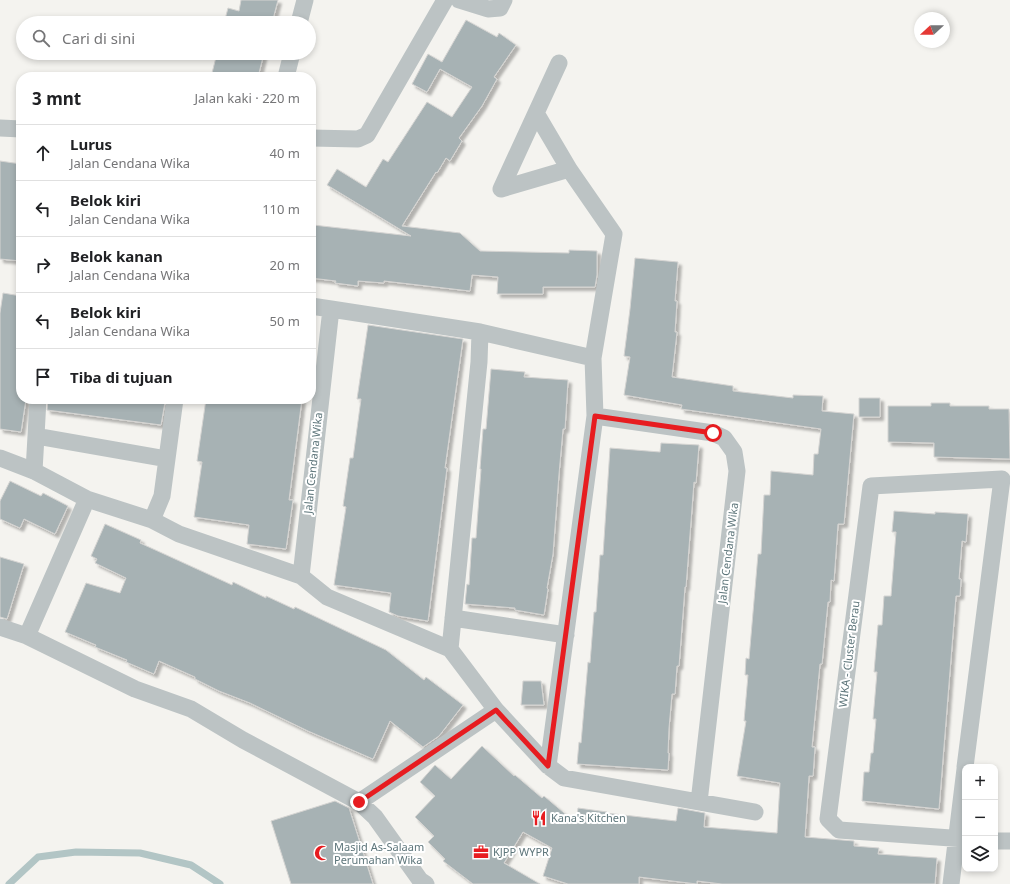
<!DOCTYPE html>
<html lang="id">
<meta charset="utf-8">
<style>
body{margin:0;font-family:"Noto Sans",sans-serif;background:#f6f6f6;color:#202124}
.controls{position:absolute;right:12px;bottom:12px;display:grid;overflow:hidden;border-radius:8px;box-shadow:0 2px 6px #0003}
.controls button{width:36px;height:36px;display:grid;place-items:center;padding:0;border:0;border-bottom:1px solid #e0e0e0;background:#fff;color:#202124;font:20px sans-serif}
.compass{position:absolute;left:914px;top:12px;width:36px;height:36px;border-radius:50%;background:#fff;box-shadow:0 2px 6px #0003;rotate:249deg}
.stop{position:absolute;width:12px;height:12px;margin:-9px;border:3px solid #e71c20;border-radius:50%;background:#fff}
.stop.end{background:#e71c20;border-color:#fff;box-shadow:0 1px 4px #0008}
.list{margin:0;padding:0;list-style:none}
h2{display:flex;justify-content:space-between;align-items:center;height:52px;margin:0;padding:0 16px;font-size:17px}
h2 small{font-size:13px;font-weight:400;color:#757577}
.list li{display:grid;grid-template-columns:26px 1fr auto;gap:12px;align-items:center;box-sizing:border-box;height:56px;padding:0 16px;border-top:1px solid #e0e0e0}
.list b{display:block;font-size:15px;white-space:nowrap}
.list p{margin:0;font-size:13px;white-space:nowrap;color:#757577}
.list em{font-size:13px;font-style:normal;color:#757577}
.icon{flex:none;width:22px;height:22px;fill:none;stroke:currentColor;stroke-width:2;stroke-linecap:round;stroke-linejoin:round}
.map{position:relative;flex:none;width:1010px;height:884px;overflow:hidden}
.search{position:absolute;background:#fff;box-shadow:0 2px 6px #0003;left:16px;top:16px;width:300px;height:44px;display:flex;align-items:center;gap:10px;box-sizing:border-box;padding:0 14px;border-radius:22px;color:#757577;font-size:15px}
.panel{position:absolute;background:#fff;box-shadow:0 2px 6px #0003;left:16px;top:72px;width:300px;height:332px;border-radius:16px}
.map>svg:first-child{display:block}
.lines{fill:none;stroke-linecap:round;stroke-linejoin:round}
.stream{stroke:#b2c5c5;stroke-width:7}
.building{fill:#a7b2b4;stroke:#d5d4d2;filter:url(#shadow)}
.minor{stroke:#bcc3c4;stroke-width:17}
.route{stroke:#e71c20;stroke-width:5}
.labels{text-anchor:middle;stroke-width:4;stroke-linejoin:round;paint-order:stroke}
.street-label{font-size:11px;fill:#5e767b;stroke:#fff}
.poi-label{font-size:11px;fill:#5e767b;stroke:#fff;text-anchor:start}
</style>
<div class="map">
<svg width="1010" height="884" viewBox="0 0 1010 884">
<defs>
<filter id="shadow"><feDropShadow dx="3.5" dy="3.5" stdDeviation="1" flood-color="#0004"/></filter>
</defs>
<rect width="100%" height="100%" fill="#f4f3ef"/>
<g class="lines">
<path class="stream" d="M9 884 38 857 76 852 140 853 191 865 220 884"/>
</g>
<path class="building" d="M241 0H278L272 23H224L228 8 239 11Z
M466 20 497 37 499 33 516 45 494 77 497 79 482 106 459 138 462 141 450 161 446 158 437 173 436 172 402 226 460 233 480 251 569 253V250L597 251V275L595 287H543V294H497L498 277 472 275 470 291 384 281V283L358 281V286L335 283 336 281 311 278V250L313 225 411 236 327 185 337 169 366 187 383 159 388 162 427 102 452 117 472 87 440 69 427 92 412 84 428 54 442 62Z
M217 53H264L258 77H211Z
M0 161 21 164V261L0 259Z
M635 258 678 262 675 301H677L675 332H677L672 377 733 386V391L793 398V395L823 396 822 411 854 414 844 524H838L834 581 831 580 830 602H828L822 664H820L812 747H815L813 776H809L805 837 854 841V846L879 848 878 854 937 858 935 884H722L697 881V884L639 877V884H568L543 876 552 848 523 832 504 863 540 884H473L443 861 445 859 428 842 434 836 415 817 435 796 420 782 435 765 451 779 482 746 514 776 515 775 542 798 544 796 576 823 578 808 607 812 606 813 676 821 678 808 705 813 704 827 777 833 780 783 737 776 746 721H744L748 675H745L746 658 749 659 758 554H761L764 495H770L771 471 813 475 814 454H818L821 429 681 409 682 405 624 395 630 357 624 356 630 309Z
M3 293 21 296V399H26L21 432 0 429V313Z
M368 325 463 339 445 468H447L428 621 398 616 389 612 391 593 334 585 346 507 343 506 350 458H353L361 399H357Z
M491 369 525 372 524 377 568 380 565 429H563L559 474 553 554 547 588 548 589 544 615 515 610V608L465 604 467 584 469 585 472 538H476L481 469H480L483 429H486Z
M859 398H880V417H859Z
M48 399H147L165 402 161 425 47 410Z
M206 399H302L289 500H293L286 549 247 544 249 525 194 517 202 462 197 461Z
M931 403H950V406H989V409H1009L1010 459 934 457V443L888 442V406H931Z
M661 443 699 445 696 483 694 482 686 587H685L679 666H677L675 694H672L669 728 668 753H669L668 770 577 764 579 742 581 743 588 662 590 663 594 612H596L600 555H603L610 448 660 452Z
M10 481 41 496 43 493 68 506 55 534 24 519 20 528 0 519V501Z
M894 511 935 514V512L968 514 966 542 962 541 959 579H961L960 596H956L939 809 862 801 864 772H869L871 753H873L876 719H873L877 672H874L878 625H882L884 596H891L896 532H892Z
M105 524 141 540 140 543 232 585 233 582 266 598V596L294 609 295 607 386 650 424 680 426 677 463 705 439 736 423 747 390 721 373 759 308 731 250 703 219 691 195 679V677L159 661 154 674 126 662 127 660 95 647 96 645 65 632 86 583 120 593 126 578 95 563 97 559 91 556Z
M0 557 24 564 7 619 0 617Z
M523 681H541L544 705H521Z
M335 801 349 808 373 884H291L271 821Z"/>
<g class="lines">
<path class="minor" d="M459 0 488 9 500 8 504 0
M299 23 305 0
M286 77 292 53
M536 113 569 169 501 189 559 63
M0 128 21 129
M311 138 358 139 367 135 445 0
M569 169 614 234 593 358
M311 306 331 309
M38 399 36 436 167 459
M175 399 162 496 152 520 179 534 301 576
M0 458 34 471 87 499 152 520
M34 471 36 436
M453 618 566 635
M0 627 27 636 135 689 191 709 243 740 359 802 375 817 420 880 426 884
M27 636 87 499
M450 649 327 597 301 576 331 309 480 332
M496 710 450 649 479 362 480 332 593 358 595 416
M548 766 595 416 713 433 724 438 734 452 737 471 699 802
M359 802 496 710 548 766 564 778 755 812
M965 839 839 830 828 819 871 486 1002 479 965 767
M995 841H1010
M951 884 965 769"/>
</g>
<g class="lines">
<path class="route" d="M359 802 496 710 548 766 595 416 713 433"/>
</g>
<defs>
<g id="restaurant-bare" transform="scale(1.2)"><path d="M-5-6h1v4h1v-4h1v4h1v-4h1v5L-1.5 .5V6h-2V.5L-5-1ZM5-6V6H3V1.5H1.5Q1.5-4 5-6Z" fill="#e71c20" stroke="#fff" stroke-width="2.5" paint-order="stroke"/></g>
<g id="office-bare" transform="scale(1.2)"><path d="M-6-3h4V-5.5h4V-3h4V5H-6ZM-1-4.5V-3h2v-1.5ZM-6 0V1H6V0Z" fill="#e71c20" stroke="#fff" stroke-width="2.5" paint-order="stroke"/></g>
<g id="mosque-bare" transform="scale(1.2)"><path d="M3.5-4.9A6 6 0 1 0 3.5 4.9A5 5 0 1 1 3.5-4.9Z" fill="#e71c20" stroke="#fff" stroke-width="2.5" paint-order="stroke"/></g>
</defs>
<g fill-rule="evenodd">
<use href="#restaurant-bare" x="539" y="818"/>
<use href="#office-bare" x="481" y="852"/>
<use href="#mosque-bare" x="322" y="853"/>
</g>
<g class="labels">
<g class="street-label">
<text transform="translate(313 463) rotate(-84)" y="4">Jalan Cendana Wika</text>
<text transform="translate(728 553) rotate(-83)" y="4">Jalan Cendana Wika</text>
<text transform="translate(849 654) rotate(-83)" y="4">WIKA - Cluster Berau</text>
</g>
<g class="poi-label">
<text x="551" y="822">Kana's Kitchen</text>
<text x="334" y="851">Masjid As-Salaam<tspan x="334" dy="13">Perumahan Wika</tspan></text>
<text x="493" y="856">KJPP WYPR</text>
</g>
</g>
</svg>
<div class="controls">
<button>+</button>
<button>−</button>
<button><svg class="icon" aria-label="layers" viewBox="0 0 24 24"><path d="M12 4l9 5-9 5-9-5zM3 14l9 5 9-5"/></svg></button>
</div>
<svg class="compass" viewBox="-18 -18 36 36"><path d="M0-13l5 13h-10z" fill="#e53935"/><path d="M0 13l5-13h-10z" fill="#757577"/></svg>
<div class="stop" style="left:713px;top:433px"></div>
<div class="stop end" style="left:359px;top:802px"></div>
<div class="search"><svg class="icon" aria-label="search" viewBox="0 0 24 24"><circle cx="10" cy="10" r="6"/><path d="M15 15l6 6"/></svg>Cari di sini</div>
<section class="panel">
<h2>3 mnt<small>Jalan kaki · 220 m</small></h2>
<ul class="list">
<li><svg class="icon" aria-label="ahead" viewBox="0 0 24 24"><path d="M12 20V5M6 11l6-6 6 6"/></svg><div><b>Lurus</b><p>Jalan Cendana Wika</p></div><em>40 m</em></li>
<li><svg class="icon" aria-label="left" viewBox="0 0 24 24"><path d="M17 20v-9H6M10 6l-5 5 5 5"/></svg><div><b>Belok kiri</b><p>Jalan Cendana Wika</p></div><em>110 m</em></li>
<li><svg class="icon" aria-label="right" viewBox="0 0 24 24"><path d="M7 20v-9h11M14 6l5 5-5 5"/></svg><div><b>Belok kanan</b><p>Jalan Cendana Wika</p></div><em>20 m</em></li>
<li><svg class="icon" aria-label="left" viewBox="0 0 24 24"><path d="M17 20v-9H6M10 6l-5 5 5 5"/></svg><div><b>Belok kiri</b><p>Jalan Cendana Wika</p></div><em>50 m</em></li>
<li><svg class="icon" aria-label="arrive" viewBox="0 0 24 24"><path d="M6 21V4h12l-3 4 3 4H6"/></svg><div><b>Tiba di tujuan</b></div></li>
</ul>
</section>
</div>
